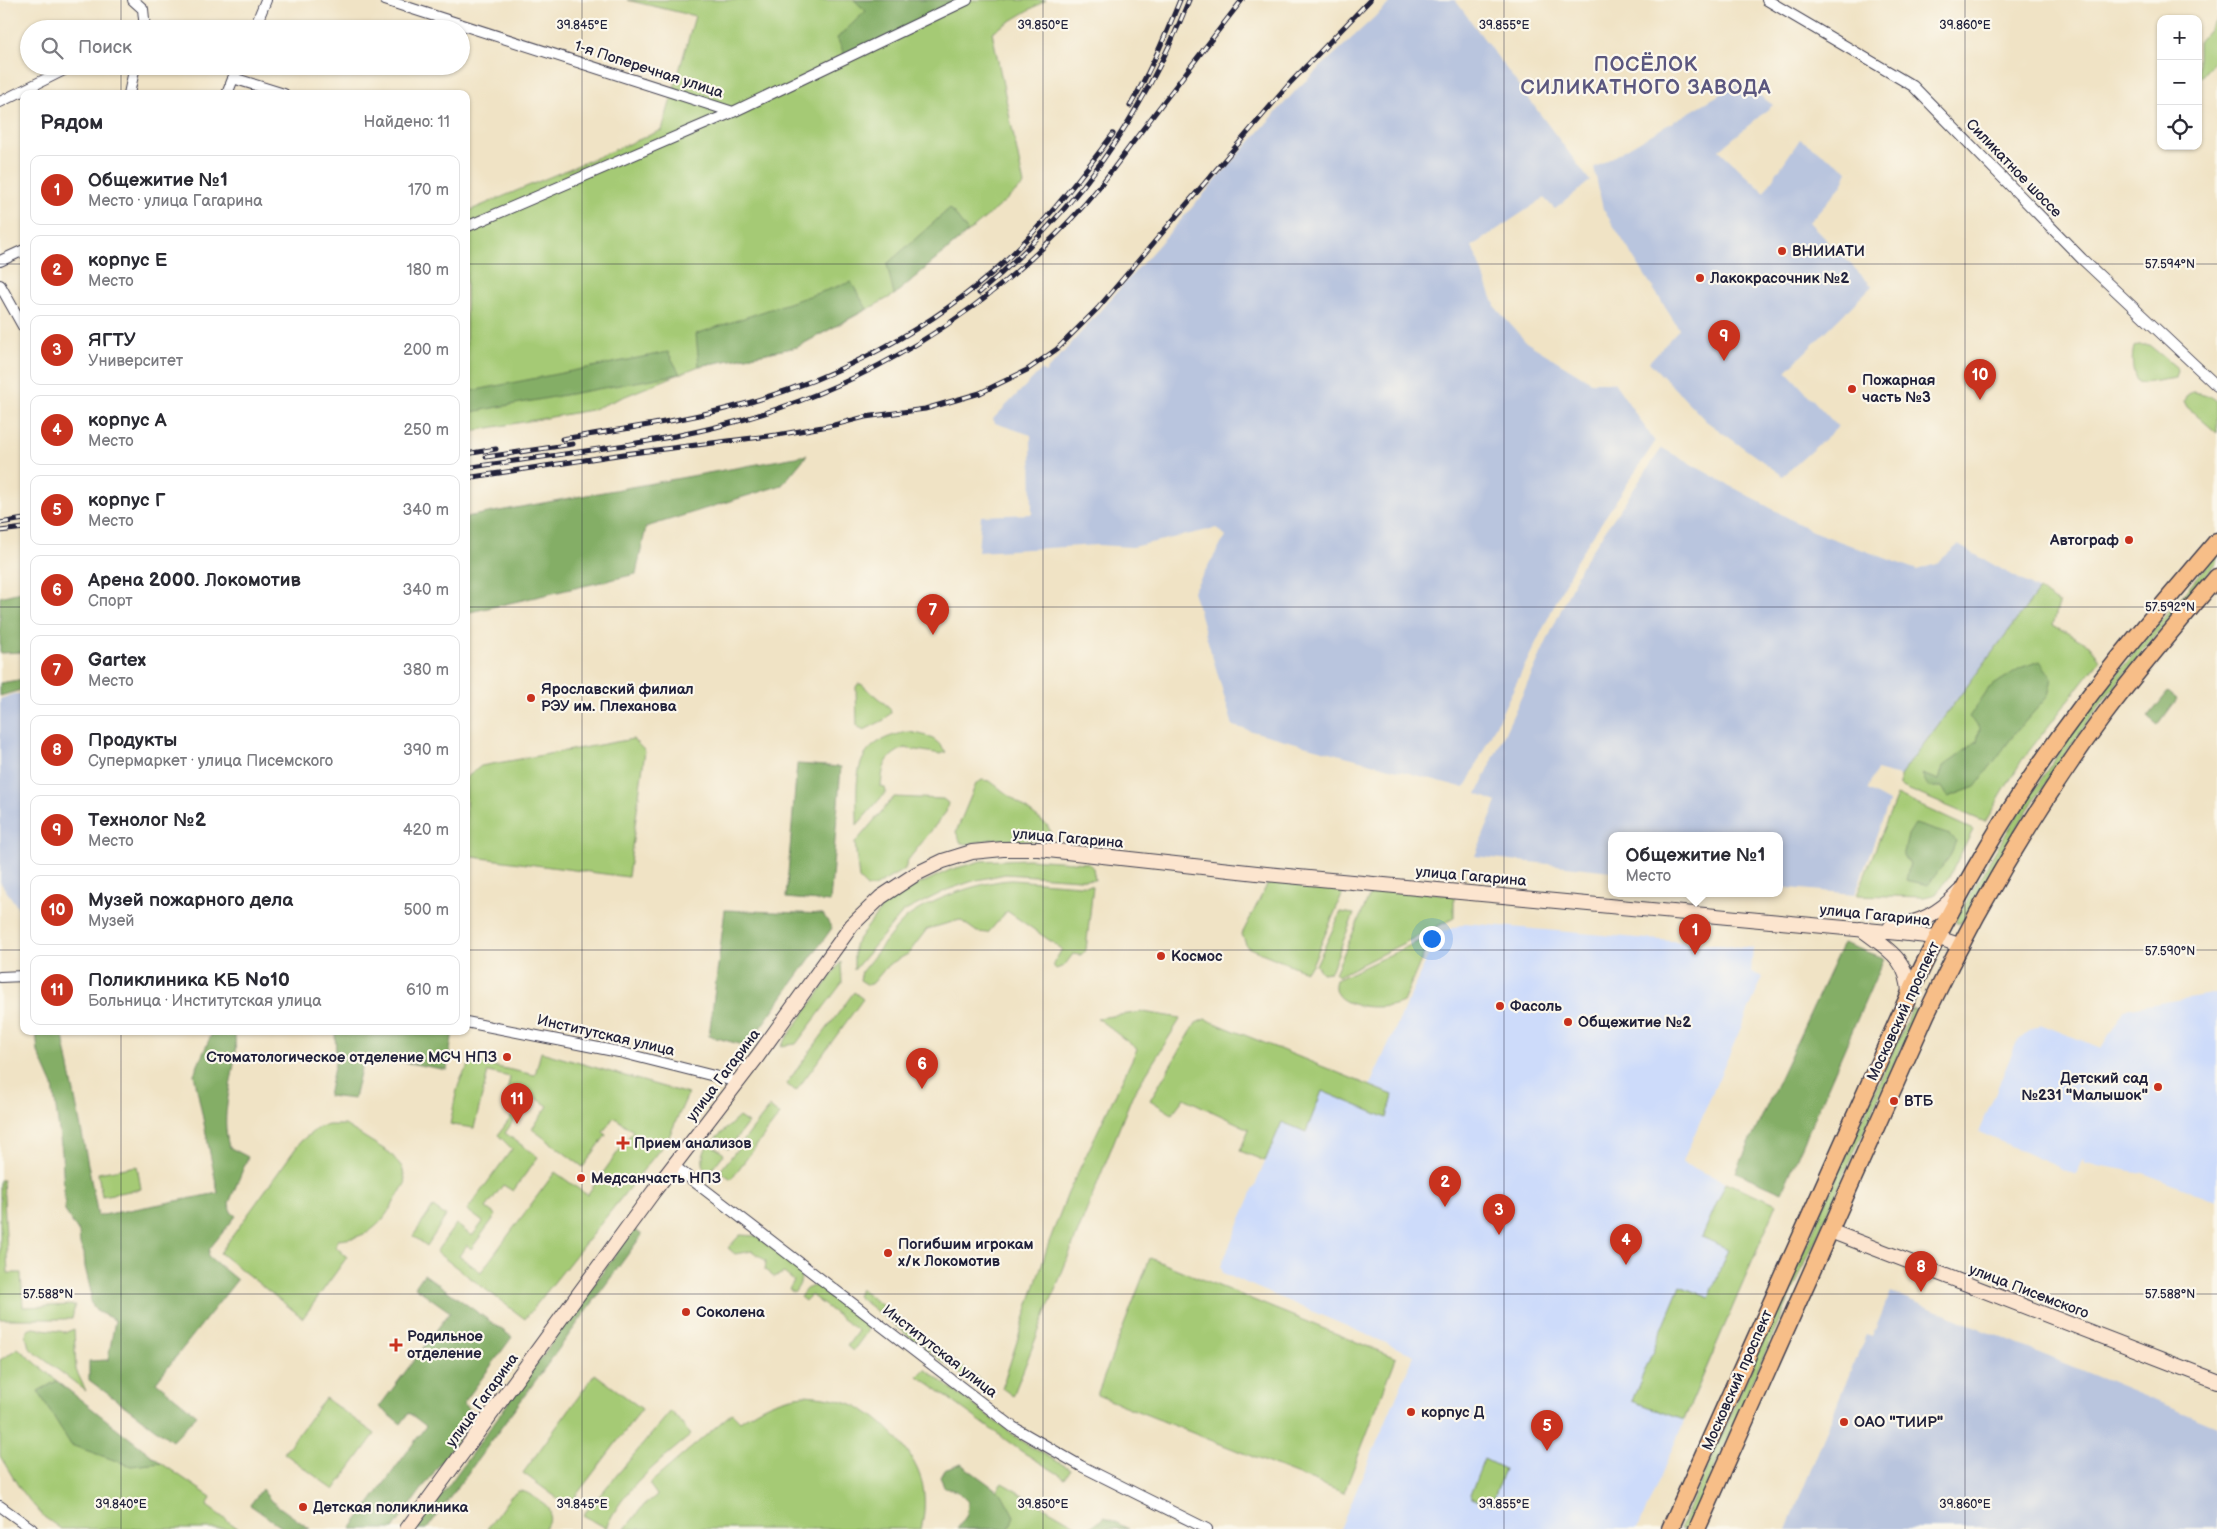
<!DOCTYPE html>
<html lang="ru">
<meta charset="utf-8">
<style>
body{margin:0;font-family:"Balsamiq Sans",sans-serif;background:#f7f7f7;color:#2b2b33}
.controls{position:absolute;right:15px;top:15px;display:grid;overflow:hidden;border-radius:10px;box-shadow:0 1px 4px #0004}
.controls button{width:45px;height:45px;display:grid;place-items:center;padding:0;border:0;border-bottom:1px solid #e1e1e2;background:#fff;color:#2b2b33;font:25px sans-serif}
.you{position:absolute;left:1431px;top:938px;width:18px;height:18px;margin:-12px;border:4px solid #fff;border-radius:50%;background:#1a73e8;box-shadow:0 0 0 8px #1a73e833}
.badge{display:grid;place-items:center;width:32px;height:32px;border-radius:50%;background:#c8321e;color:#fff;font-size:16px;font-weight:700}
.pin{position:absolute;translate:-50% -41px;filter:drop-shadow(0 1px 2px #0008)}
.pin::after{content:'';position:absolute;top:26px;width:18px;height:15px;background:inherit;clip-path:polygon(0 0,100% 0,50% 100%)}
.popup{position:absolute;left:1608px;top:832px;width:175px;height:65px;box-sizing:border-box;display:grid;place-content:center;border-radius:10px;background:#fff;filter:drop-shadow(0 1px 4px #0005);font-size:16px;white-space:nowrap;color:#7c7c81}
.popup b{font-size:19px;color:#2b2b33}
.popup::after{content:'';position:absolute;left:50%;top:100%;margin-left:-10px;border:10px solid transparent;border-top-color:#fff}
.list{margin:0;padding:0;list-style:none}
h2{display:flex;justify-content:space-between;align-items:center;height:65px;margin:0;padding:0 20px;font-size:21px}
h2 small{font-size:16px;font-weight:400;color:#7c7c81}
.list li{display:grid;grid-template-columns:32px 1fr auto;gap:15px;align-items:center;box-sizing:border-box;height:70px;margin:0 10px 10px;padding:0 10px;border:1px solid #e1e1e2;border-radius:10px}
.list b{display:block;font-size:19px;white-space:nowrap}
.list p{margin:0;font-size:16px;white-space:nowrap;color:#7c7c81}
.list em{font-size:16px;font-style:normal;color:#7c7c81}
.icon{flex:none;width:28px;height:28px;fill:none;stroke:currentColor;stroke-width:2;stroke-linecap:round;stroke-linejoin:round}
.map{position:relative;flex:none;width:2217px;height:1529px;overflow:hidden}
.search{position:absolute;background:#fff;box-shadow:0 1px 4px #0004;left:20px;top:20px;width:450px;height:55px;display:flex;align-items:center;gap:12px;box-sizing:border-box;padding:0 18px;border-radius:28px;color:#7c7c81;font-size:19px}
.panel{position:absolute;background:#fff;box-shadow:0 1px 4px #0004;left:20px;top:90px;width:450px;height:945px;border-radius:10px}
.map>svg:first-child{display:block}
.built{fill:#cddbfa}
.industrial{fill:#b9c5de}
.green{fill:#a5ca74;stroke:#647658;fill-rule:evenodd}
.forest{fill:#84ae66;stroke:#536850}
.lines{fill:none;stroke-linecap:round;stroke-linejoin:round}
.street-casing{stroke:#413f50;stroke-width:12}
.secondary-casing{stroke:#413f50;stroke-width:16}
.primary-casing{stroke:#413f50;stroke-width:19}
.street{stroke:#fff;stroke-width:10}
.secondary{stroke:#fce5cf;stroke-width:14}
.primary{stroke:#f7be88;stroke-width:16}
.rail-casing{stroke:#22223b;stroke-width:5}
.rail{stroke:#fbf7ec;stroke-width:3;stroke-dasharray:9;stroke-linecap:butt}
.ticks{fill:none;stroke:#22223b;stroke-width:1;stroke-opacity:0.45}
.poi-dot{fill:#c8321e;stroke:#fbf7ec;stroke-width:2}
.labels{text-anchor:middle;stroke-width:4.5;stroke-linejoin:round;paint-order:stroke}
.street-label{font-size:15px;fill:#22223b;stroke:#fbf7ec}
.poi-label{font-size:15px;font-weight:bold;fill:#22223b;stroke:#fbf7ec;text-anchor:start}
.district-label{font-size:20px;font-weight:bold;letter-spacing:1px;fill:#5b577f;stroke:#fbf7ec}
.ticks-label{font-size:12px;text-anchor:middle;fill:#22223b;stroke:#fbf7ec;stroke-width:4.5;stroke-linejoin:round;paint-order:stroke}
</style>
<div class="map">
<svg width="2217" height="1529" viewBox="0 0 2217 1529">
<rect width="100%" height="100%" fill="#fbf7ec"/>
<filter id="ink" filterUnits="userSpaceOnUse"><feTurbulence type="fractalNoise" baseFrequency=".02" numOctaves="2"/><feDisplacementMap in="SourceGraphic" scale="10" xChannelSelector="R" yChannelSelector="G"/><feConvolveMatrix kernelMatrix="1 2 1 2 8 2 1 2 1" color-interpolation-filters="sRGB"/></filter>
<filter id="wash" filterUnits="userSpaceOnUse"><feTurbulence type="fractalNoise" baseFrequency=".0096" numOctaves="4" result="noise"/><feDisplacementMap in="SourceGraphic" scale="20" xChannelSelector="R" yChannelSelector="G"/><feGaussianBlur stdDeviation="1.12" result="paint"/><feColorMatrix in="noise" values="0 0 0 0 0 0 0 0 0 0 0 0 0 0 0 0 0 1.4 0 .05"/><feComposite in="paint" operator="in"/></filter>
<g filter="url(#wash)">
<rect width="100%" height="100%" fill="#f0e3c5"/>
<path class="built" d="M1465 923 1753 948 1751 972 1763 977 1682 1163 1777 1204 1638 1529H1340L1414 1355 1223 1273 1221 1266 1282 1122 1306 1131 1322 1091 1387 1118 1393 1095 1370 1085 1438 934Z
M2217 993V1201L2143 1173 2085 1163 2084 1158 2076 1175 1979 1132 2018 1039 2040 1024 2101 1048 2125 1009Z"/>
<path class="industrial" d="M1393 0H1455L1590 181 1555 209 1544 198 1472 246 1496 308 1526 342 1591 382H1614L1655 442 1576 561 1465 788 1233 726 1193 591 1226 536 1217 528 1132 547 1098 545 978 552 981 516 1032 514 1031 435 995 423 993 419 1041 370 1045 373 1297 89Z
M1741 82 1773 105 1719 150 1764 192 1800 139 1848 171 1842 185 1809 222 1872 286 1786 371 1838 427 1783 476 1706 421 1649 362 1679 329 1603 209 1594 168Z
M1662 448 1812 531 1917 570 1936 564 1958 545 2039 590 1900 776 1876 770 1867 790 1889 802 1855 894 1779 887V836H1611V871L1475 856 1497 802 1477 794 1582 564Z
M14 694H24V916L0 882V699Z
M1891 1292 2217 1426V1529H1787L1855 1360 1866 1335 1872 1337Z"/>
<path class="green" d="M627 0H1046L992 32 1024 185 894 295 797 347 699 366 591 410 466 432V212L662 130 695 16Z
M2217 20V58L2200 78 2198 77V42Z
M2138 345H2149L2176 367 2178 371 2176 378 2143 383 2138 382C2132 374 2131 357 2134 347Z
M2192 392C2202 393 2210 395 2217 401V433L2187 407 2184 401 2186 396Z
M2217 554V562C2177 611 2135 658 2097 709 2047 777 2002 848 1961 923H1956V920C2002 836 2054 755 2113 679 2147 637 2182 596 2217 554Z
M2039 590 2059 603 2053 625 2091 646 2100 660 2022 760 1985 822 1900 786V776Z
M858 684H861L890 708 891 713 884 720 864 730 857 726 856 687Z
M908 732C927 735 935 737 946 752L941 754 904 748C884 758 883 766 881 787L885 788 886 792 857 825C857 777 850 742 908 732Z
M633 739 645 751 628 877 466 856V778L481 766Z
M982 780 990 781 1047 825 1051 832 1048 838 1041 841 992 839 968 844 961 843 956 832 976 784Z
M1897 795 1973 830 1950 875 1936 894 1924 897 1857 895Z
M894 797 943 799 948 803 946 812 908 860 905 869 874 887H867L859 879 855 843Z
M1028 859 1088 863 1093 868 1095 880 1005 874 973 881 947 890 903 912 854 970V945L883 906 900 893 950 870 981 861Z
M1278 878 1346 886 1312 965 1305 971 1247 947 1242 934 1268 883Z
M1012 880 1093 886 1086 950 1081 955 1073 954 1064 966 1056 969 1054 967V963L1062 949 1007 911 988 933 977 932 960 920 927 929 908 954 888 965 873 983 868 985 860 980 862 971C876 955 889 935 904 920 927 900 982 881 1012 880Z
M1373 888 1454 895V918L1338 976 1335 973Z
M1341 912 1354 914 1332 969 1330 972 1322 973 1316 965Z
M1432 935 1403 1002C1386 1011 1326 1010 1336 980Z
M841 962 842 983 796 1044 781 1046Z
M854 992 863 999 796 1091 786 1084Z
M1912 1009 1917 1011 1687 1529H1680Z
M1143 1012 1181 1018 1132 1096 1013 1396 1002 1388 1049 1242 1068 1193 1137 1049 1097 1018Z
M1205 1019 1393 1095 1387 1118 1322 1091 1306 1132 1282 1122 1265 1161 1240 1151 1249 1129 1184 1098 1172 1114 1150 1100 1196 1023Z
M541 1052 688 1094 668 1139 525 1319 436 1252 456 1224 472 1236 483 1222 467 1210 512 1149 498 1135 524 1100 507 1093 510 1077 488 1072 474 1128 453 1125 450 1124C455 1103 456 1076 473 1062L535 1075ZM532 1095 548 1106 532 1129 583 1167 606 1135 603 1132 614 1117 633 1131 587 1195 555 1172 481 1272 459 1256 467 1245 471 1249 496 1215 486 1208 503 1185 513 1191 538 1157 505 1133Z
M770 1107 780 1115 731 1179 720 1171Z
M739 1117 748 1123 728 1149 715 1139Z
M329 1125H345L390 1153 402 1167 406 1182C386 1214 380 1237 338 1240L336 1247 347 1257 303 1318 220 1253 301 1141 319 1127Z
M709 1143 724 1154 708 1174C700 1164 702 1154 709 1143Z
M137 1166 141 1189 102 1196 98 1173Z
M0 1180H3L8 1273H21L23 1307 75 1305 72 1319H0Z
M1726 1182 1777 1204 1684 1420 1632 1401 1680 1286 1709 1298 1728 1249 1702 1237Z
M433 1207 446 1216 427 1246 413 1236Z
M740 1235 756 1236 799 1270C803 1280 800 1285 794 1293L789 1289 794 1281 784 1273 774 1277 765 1270 766 1261 752 1251 735 1254 728 1248Z
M1150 1258 1396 1358 1344 1493 1097 1395Z
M813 1286H821L867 1324V1332L853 1351 847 1346 858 1331 811 1295 805 1301 800 1297 806 1289Z
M860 1289 920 1334 915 1341 857 1296Z
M33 1328 67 1332 74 1329 76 1370 86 1391 29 1348 26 1335 28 1330Z
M927 1341 983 1382 974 1384 923 1347Z
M18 1348 57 1381 38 1391 131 1465 161 1463 211 1497 207 1506 239 1529H61L44 1517 22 1492 0 1456V1360Z
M925 1369 1026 1444 1067 1467 1071 1469 1065 1478 1021 1451 918 1376Z
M595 1374 642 1409 568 1506 523 1473Z
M803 1395C821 1396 839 1398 856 1406 883 1419 912 1450 921 1479 926 1496 925 1513 921 1529H625L643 1506 657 1495 649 1484 732 1413 740 1421C762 1406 776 1399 803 1395Z
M325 1398 375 1434 334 1490 284 1453Z
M671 1411 691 1435C660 1461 622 1490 606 1528L583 1515Z
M1484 1459 1504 1469 1492 1504 1489 1505 1472 1498 1470 1495Z
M1002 1483 1082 1529H966Z
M518 1491C526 1491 531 1495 537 1499 552 1508 555 1514 544 1529H487L511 1496Z"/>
<path class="forest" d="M854 0H967L846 58 837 38 866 11Z
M950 208 968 232 894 295 887 264Z
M851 282 867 309 797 347 699 366 696 334Z
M668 352 680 374 466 413V392Z
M807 455 782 485 646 527 636 574 466 613V517Z
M24 591V652L0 653V597Z
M2040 661 2052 678 2048 696 2016 732 1975 787 1948 797 1942 787H1928L1922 774 1939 780 1943 766 1977 741 1980 728 1969 717 1989 688 2020 668Z
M24 679V689L0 696V683Z
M2168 692 2177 699 2158 725 2148 717Z
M797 764 841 767 830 902 786 898Z
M1915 824 1950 835 1956 841 1950 856 1928 885 1906 880 1910 863 1903 857 1908 835Z
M725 910 823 914 832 928 747 1046 709 1036Z
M1843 943 1884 958 1782 1192 1736 1172Z
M36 1031H62L98 1216 218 1193 194 1074 212 1033 235 1032C235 1039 236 1047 235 1055 232 1088 220 1113 229 1147L248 1157 229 1203 231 1212 236 1216 210 1248 208 1256 237 1280 156 1382 197 1415 172 1441 89 1380V1361L108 1360 115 1320 98 1312 90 1302 91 1292 85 1267 84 1253 80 1245 79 1233 65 1211 62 1153 53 1086 38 1052Z
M335 1031H453L447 1070 364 1055 354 1099 328 1096 336 1058Z
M634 1229 642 1235 427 1529H417Z
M424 1274 512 1337 463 1404 476 1414 393 1529H351L426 1426 409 1413 401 1424 379 1407 450 1312 415 1287Z
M57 1381 161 1463 131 1466 71 1445 38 1391Z
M961 1464 1002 1494 1014 1516 1009 1529H957L967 1515 968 1502 957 1491 945 1488 940 1477 944 1470Z
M262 1489 271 1501 310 1529H284L250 1505Z
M1105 1517 1129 1529H1087Z"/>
</g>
<g filter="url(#ink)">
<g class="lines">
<g class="street-casing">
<path id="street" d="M133 0 143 9 145 29
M385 0 733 112
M1767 0 1913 86 2082 259 2217 386
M254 29 266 0
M233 78 284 94
M129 94 135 66
M227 94 238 66
M0 102 72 66
M466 227 733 112 967 0
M0 261 24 250
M0 285 24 328
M0 977 24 976
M466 1022 619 1052 738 1082
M674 1166 1013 1427 1081 1466 1207 1529
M0 1506 32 1529"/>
</g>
<g class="secondary-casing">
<path id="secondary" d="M1891 926C1919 924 1939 913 1959 892
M1861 929C1886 948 1909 959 1909 995
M1830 1231 2217 1381
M407 1529 654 1191 757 1057 852 925 881 897 916 874 943 861 972 852 1003 849H1039L1266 874 1899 933 1936 937 1959 945"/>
</g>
<g class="primary-casing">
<path id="primary" d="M1670 1529 1909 995C1958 891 2017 791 2087 699 2128 644 2173 593 2217 541
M1697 1529 1926 1015C1976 909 2035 809 2104 715 2140 667 2179 622 2217 577"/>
</g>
<use href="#street" class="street"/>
<use href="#secondary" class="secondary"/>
<use href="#primary" class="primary"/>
<g class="rail-casing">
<path id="rail" d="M1130 106C1150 72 1165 37 1180 0
M979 293C1077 209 1141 120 1189 0
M562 439C618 430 674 422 729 408 825 383 917 338 992 273 1038 232 1076 183 1113 134
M466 454 496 449
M486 457 573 444
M466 468C549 455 634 447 716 427 860 391 986 315 1085 204 1107 179 1126 151 1146 125 1178 83 1210 41 1242 0
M466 478 624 454 777 435 834 425 865 417 925 409 980 393 1027 370 1057 349 1098 308 1291 82 1370 0
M0 523 24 519
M0 531 24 528"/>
</g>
<use href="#rail" class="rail"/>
</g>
</g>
<path class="ticks" d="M121 0V29M582 0V1529M1043 0V1529M1504 0V1529M1965 0V1529M121 66V94M0 264H24M466 264H2217M0 607H24M466 607H2217M0 950H24M466 950H2217M121 1031V1529M0 1294H2217"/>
<g class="poi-dot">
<circle cx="1782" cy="251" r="5"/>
<circle cx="1700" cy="278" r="5"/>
<circle cx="1852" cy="389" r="5"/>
<circle cx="2129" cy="540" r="5"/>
<circle cx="531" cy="698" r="5"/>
<circle cx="1161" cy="956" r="5"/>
<circle cx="1500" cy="1006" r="5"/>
<circle cx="1568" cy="1022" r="5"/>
<circle cx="507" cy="1057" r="5"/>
<circle cx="2158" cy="1087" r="5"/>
<circle cx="1894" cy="1101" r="5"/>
<path d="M620.5 1135.5h5v5h5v5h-5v5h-5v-5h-5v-5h5z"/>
<circle cx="581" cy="1178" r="5"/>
<circle cx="888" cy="1253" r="5"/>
<circle cx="686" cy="1312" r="5"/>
<path d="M393.5 1337.5h5v5h5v5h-5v5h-5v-5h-5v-5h5z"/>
<circle cx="1411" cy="1412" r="5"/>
<circle cx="1844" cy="1422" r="5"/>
<circle cx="303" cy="1507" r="5"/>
</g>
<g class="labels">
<g class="street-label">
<text transform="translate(649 69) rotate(18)" y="5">1-я Поперечная улица</text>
<text transform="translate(2014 168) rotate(46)" y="5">Силикатное шоссе</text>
<text transform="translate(1068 838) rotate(5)" y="5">улица Гагарина</text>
<text transform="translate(1471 876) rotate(5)" y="5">улица Гагарина</text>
<text transform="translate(1875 915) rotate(6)" y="5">улица Гагарина</text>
<text transform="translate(1903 1011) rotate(-65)" y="5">Московский проспект</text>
<text transform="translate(606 1035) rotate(13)" y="5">Институтская улица</text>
<text transform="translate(723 1075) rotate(-53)" y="5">улица Гагарина</text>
<text transform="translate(2029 1291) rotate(21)" y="5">улица Писемского</text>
<text transform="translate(940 1351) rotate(38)" y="5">Институтская улица</text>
<text transform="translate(1737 1380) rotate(-66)" y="5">Московский проспект</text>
<text transform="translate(482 1400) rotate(-54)" y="5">улица Гагарина</text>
</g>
<g class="poi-label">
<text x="1792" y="256">ВНИИАТИ</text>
<text x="1710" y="283">Лакокрасочник №2</text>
<text x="1862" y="385">Пожарная<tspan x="1862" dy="17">часть №3</tspan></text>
<text x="2119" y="545" text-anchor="end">Автограф</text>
<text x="541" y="694">Ярославский филиал<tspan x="541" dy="17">РЭУ им. Плеханова</tspan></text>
<text x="1171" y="961">Космос</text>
<text x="1510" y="1011">Фасоль</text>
<text x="1578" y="1027">Общежитие №2</text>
<text x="497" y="1062" text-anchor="end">Стоматологическое отделение МСЧ НПЗ</text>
<text x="2148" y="1083" text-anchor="end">Детский сад<tspan x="2148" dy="17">№231 "Малышок"</tspan></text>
<text x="1904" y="1106">ВТБ</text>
<text x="634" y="1148">Прием анализов</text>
<text x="591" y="1183">Медсанчасть НПЗ</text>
<text x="898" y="1249">Погибшим игрокам<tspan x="898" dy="17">х/к Локомотив</tspan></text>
<text x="696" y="1317">Соколена</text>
<text x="407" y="1341">Родильное<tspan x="407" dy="17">отделение</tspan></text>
<text x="1421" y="1417">корпус Д</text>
<text x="1854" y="1427">ОАО "ТИИР"</text>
<text x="313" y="1512">Детская поликлиника</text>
</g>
<g class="district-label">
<text x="1646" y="71">ПОСЁЛОК<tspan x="1646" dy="23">СИЛИКАТНОГО ЗАВОДА</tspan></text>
</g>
</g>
<g class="ticks-label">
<text x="582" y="29">39.845°E</text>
<text x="1043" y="29">39.850°E</text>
<text x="1504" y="29">39.855°E</text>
<text x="1965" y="29">39.860°E</text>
<text x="2170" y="268">57.594°N</text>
<text x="2170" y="611">57.592°N</text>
<text x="2170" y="955">57.590°N</text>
<text x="48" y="1298">57.588°N</text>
<text x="2170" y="1298">57.588°N</text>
<text x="121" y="1508">39.840°E</text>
<text x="582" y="1508">39.845°E</text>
<text x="1043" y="1508">39.850°E</text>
<text x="1504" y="1508">39.855°E</text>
<text x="1965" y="1508">39.860°E</text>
</g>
</svg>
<div class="controls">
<button>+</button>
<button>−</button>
<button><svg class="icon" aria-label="locate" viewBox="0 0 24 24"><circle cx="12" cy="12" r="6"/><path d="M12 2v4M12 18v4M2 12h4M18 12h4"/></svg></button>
</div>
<div class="you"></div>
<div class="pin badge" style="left:1695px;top:955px">1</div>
<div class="popup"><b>Общежитие №1</b>Место</div>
<div class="pin badge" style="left:1445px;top:1207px">2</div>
<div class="pin badge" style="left:1499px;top:1235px">3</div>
<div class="pin badge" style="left:1626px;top:1265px">4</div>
<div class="pin badge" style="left:1547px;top:1451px">5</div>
<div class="pin badge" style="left:922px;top:1089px">6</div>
<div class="pin badge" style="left:933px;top:635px">7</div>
<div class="pin badge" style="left:1921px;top:1292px">8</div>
<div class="pin badge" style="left:1724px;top:361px">9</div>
<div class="pin badge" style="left:1980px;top:400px">10</div>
<div class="pin badge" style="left:517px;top:1124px">11</div>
<div class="search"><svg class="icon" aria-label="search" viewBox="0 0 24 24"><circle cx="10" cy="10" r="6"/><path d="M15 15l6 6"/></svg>Поиск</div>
<section class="panel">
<h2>Рядом<small>Найдено: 11</small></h2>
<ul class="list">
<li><span class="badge">1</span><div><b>Общежитие №1</b><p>Место · улица Гагарина</p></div><em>170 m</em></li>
<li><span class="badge">2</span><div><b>корпус Е</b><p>Место</p></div><em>180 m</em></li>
<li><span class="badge">3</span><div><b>ЯГТУ</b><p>Университет</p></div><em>200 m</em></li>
<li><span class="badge">4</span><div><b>корпус А</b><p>Место</p></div><em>250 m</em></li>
<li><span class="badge">5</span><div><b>корпус Г</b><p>Место</p></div><em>340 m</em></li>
<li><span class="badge">6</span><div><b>Арена 2000. Локомотив</b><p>Спорт</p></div><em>340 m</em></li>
<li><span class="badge">7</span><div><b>Gartex</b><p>Место</p></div><em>380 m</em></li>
<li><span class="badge">8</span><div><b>Продукты</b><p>Супермаркет · улица Писемского</p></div><em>390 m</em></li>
<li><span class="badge">9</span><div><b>Технолог №2</b><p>Место</p></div><em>420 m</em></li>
<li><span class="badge">10</span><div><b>Музей пожарного дела</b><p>Музей</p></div><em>500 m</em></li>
<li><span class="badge">11</span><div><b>Поликлиника КБ No10</b><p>Больница · Институтская улица</p></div><em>610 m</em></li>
</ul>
</section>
</div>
